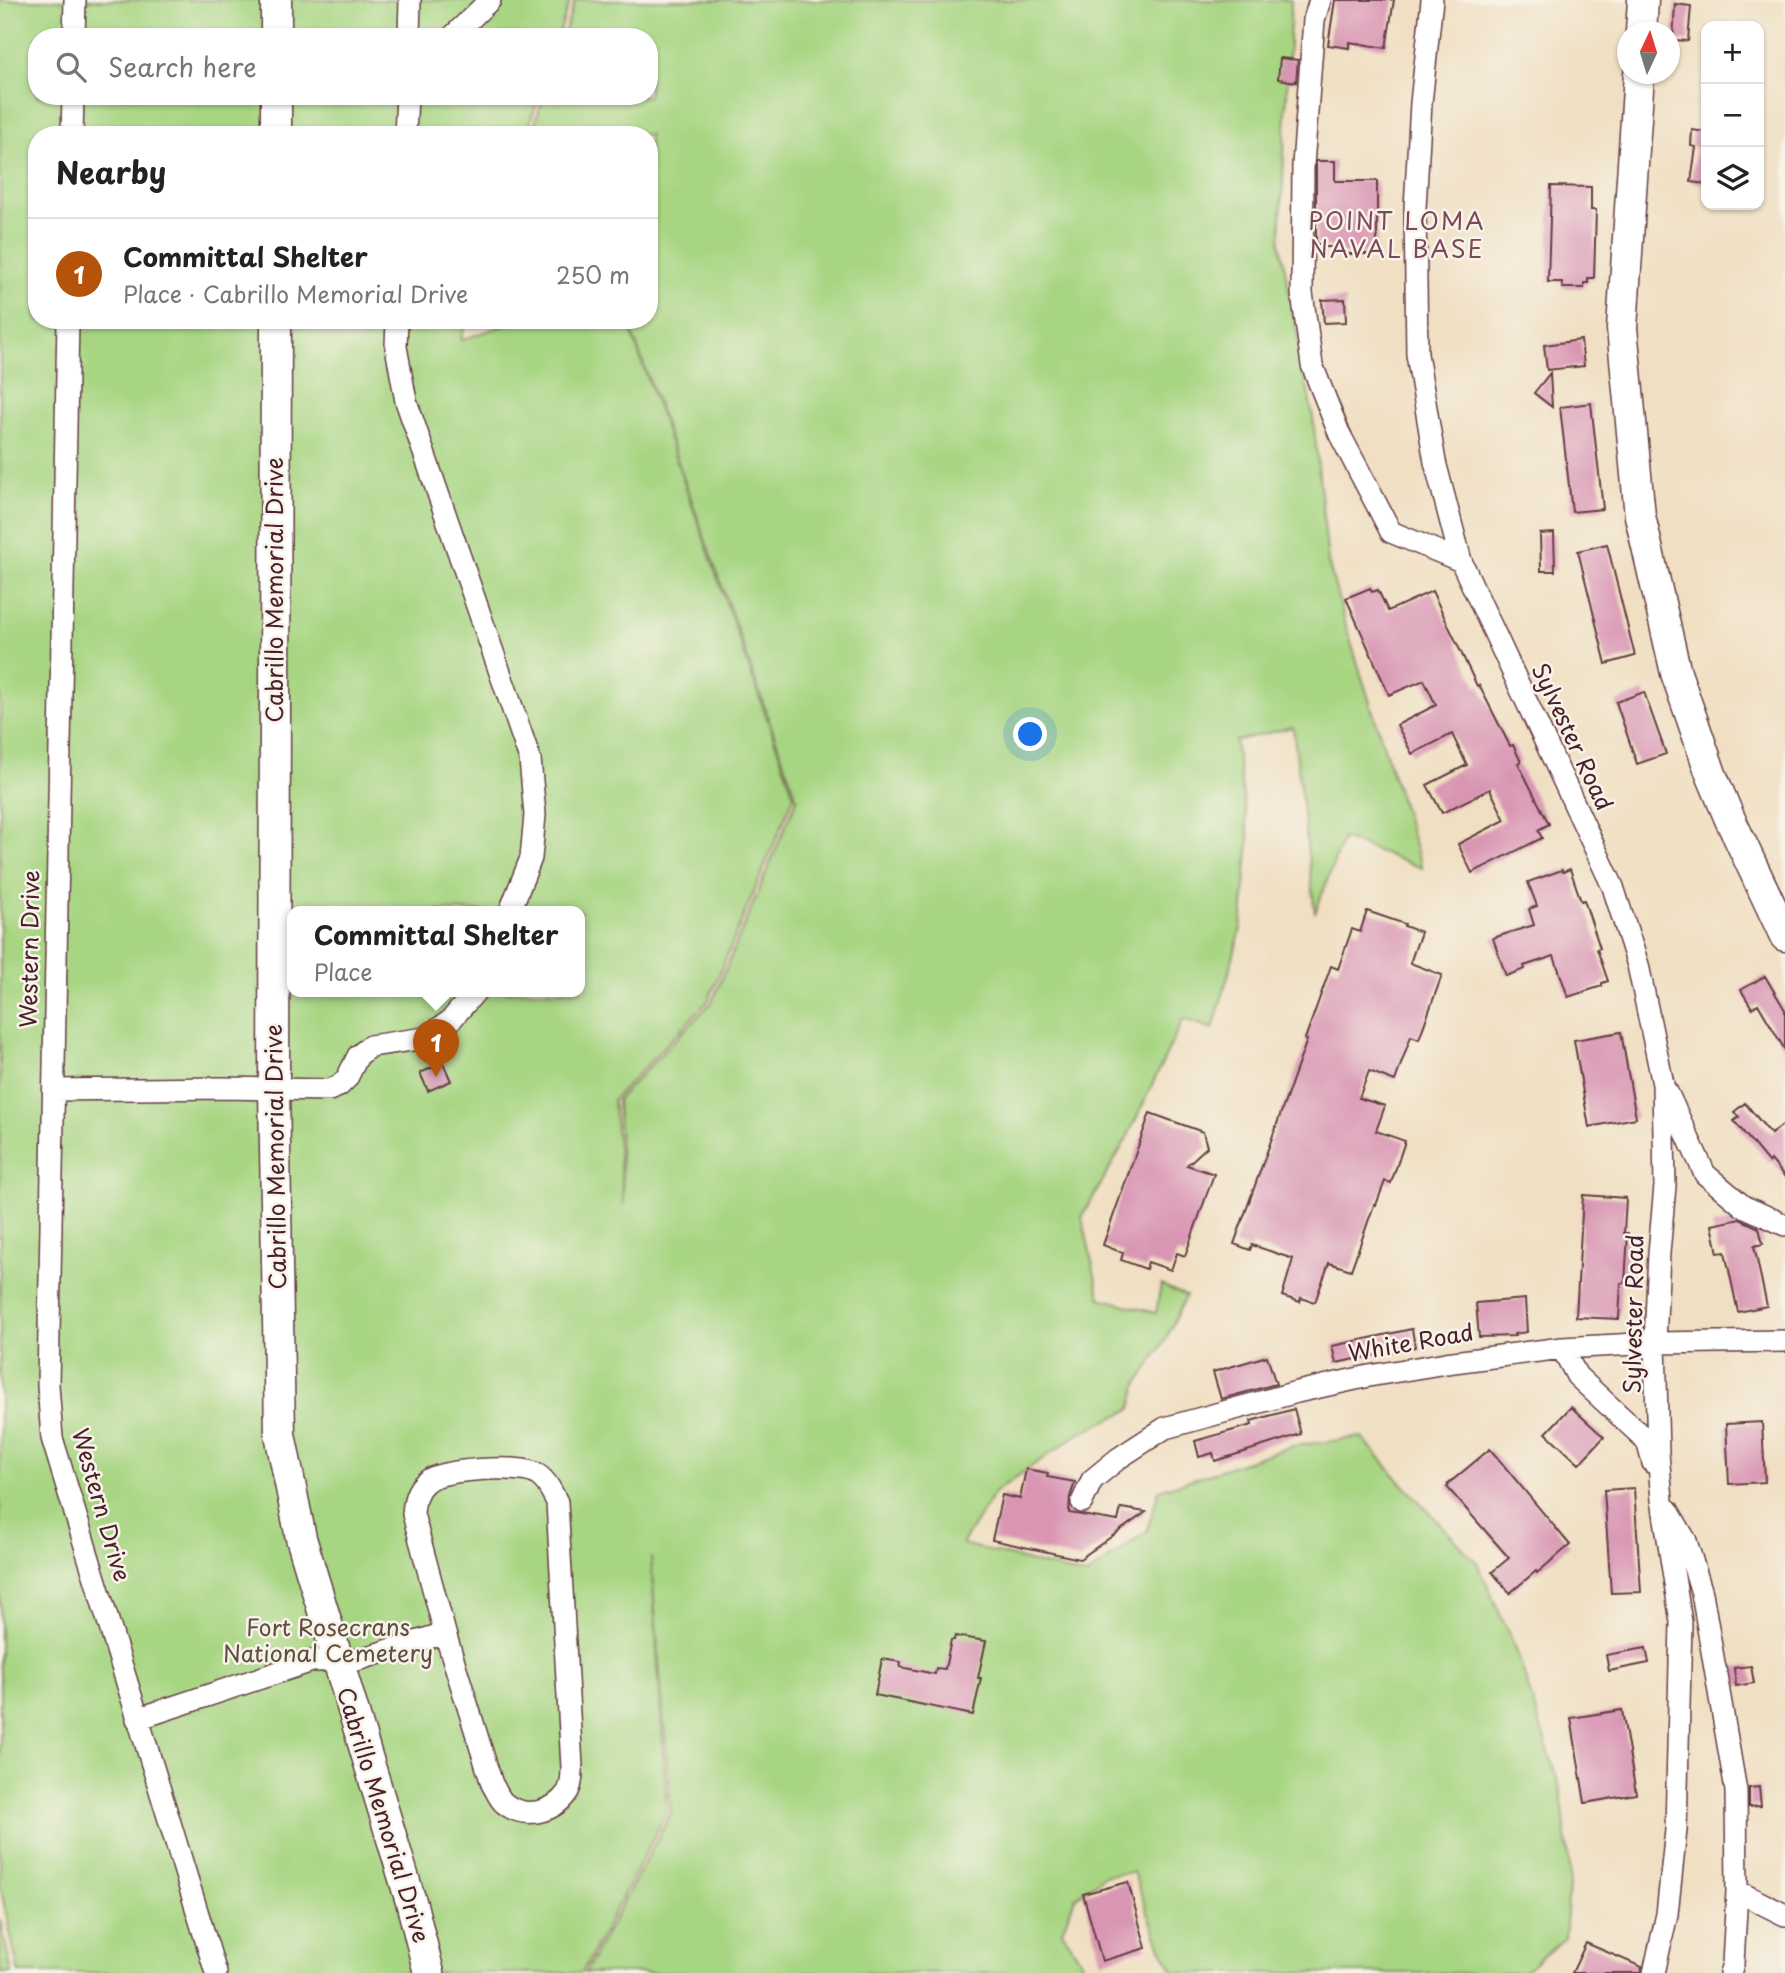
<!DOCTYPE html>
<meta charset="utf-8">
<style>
body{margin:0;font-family:"Playpen Sans",sans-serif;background:#f6f6f6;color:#222}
.controls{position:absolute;right:21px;top:21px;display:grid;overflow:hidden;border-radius:14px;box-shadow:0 2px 5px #0004}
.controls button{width:63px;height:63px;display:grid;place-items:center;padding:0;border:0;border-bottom:2px solid #e0e0e0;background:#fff;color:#222;font:35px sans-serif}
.compass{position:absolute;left:1617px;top:21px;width:63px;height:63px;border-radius:50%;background:#fff;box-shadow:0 2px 5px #0004;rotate:4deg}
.you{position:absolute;left:1031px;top:735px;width:24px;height:24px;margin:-18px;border:5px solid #fff;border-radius:50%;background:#1a73e8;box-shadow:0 0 0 10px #1a73e833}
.badge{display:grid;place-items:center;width:46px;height:46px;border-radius:50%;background:#b45309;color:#fff;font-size:23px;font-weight:700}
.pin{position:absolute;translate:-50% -58px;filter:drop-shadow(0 2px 4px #0008)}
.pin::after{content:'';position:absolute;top:37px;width:24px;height:21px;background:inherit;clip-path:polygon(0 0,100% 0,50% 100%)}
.popup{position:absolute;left:287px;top:906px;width:298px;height:91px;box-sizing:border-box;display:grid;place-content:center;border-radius:14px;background:#fff;filter:drop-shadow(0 2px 5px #0005);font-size:23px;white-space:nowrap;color:#767676}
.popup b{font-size:26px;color:#222}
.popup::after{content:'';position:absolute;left:50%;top:100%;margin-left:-14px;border:14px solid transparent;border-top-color:#fff}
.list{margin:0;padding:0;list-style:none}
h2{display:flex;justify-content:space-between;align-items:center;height:91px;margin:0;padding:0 28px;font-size:30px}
h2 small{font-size:23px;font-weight:400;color:#767676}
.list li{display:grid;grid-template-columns:46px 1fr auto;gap:21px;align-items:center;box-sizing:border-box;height:112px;padding:0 28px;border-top:2px solid #e0e0e0}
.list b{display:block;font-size:26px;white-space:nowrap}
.list p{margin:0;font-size:23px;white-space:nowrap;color:#767676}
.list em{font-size:23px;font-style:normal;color:#767676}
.icon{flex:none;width:38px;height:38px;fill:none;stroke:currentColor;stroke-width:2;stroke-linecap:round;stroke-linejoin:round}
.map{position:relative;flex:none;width:1785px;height:1973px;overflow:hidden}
.search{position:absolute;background:#fff;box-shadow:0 2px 5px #0004;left:28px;top:28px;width:630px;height:77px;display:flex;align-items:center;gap:18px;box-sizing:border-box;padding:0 24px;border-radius:28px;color:#767676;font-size:26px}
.panel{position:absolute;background:#fff;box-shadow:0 2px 5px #0004;left:28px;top:126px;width:630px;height:203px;border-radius:28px}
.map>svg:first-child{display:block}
.green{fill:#a7d582;stroke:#787a56;stroke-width:2;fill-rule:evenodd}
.building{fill:#d996b3}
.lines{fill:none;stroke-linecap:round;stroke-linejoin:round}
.street-casing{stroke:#633c42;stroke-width:24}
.secondary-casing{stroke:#633c42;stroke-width:33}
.street{stroke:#fff;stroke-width:21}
.secondary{stroke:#fff;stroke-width:30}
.labels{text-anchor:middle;stroke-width:5;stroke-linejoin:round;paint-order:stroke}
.street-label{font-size:23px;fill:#4a1f2b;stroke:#f7f3e8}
.park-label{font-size:23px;fill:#614c41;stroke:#f7f3e8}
.neighbourhood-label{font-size:24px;letter-spacing:2px;fill:#7c495b;stroke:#f7f3e8}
</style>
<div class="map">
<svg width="1785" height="1973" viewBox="0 0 1785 1973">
<rect width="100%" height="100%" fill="#f7f3e8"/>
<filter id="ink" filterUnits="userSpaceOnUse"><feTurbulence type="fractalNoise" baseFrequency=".0143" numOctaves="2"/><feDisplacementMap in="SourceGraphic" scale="14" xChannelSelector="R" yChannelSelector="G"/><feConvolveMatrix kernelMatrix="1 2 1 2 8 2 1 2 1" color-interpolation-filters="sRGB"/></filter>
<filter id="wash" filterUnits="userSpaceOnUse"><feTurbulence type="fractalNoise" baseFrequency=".00686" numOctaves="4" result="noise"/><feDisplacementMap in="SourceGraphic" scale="28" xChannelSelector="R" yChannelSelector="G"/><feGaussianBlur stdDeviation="1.57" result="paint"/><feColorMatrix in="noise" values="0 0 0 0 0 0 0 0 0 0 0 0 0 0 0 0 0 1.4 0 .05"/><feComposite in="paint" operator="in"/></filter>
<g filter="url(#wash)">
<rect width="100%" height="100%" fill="#f0dfc2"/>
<path class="green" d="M0 0H570L558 37H37V96H539L526 135H37V320H466L461 340 520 320H627L794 796 708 1001 613 1100 624 1206 617 1100 712 1002 797 799 628 320H649V135H531L544 96H649V37H563L575 0H1291L1280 243 1313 418 1328 562 1348 633 1422 868 1343 838 1315 913 1293 727 1235 741 1249 839 1241 929 1213 1029 1183 1019 1128 1136 1082 1217 1100 1298 1156 1313 1161 1285 1186 1296 1166 1339 1137 1385 1131 1409 1078 1434 995 1492 962 1544 1086 1576 1147 1531 1159 1490 1293 1446 1362 1437 1399 1480 1477 1563 1516 1649 1561 1791 1570 1870 1565 1938 1522 1973H1175L1161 1948 1133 1872 1104 1876 1075 1898 1062 1931 1082 1962 1079 1973H585L671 1813 651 1557 667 1811 582 1973H19L0 1886ZM292 911H580V991H292Z
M0 1919 12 1973H0Z"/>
<g id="blocks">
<path class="building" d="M1335 0H1394L1386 48 1349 42V48L1328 45Z
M1675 4 1691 6 1688 41 1673 40Z
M1280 58 1298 60 1296 82 1278 79Z
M1692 130 1706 132V184L1691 182 1696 147 1691 146Z
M1316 161H1335V181H1377V254H1340V247H1322L1323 244H1316Z
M1551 186 1591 187V210H1596L1594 278H1588V283H1584V288H1562V282H1548Z
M1345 299 1346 322 1324 323 1322 300Z
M1581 340 1584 366 1547 370 1544 345Z
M1550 373 1552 407 1534 393Z
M1591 403 1603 509 1572 512 1560 407Z
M1554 533 1555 571H1541L1540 534Z
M1607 544 1635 656 1606 664 1578 551Z
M1370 588 1372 592 1378 590 1388 611 1432 591 1477 686 1479 685 1510 746 1513 745 1521 762 1518 763 1549 824 1538 830 1542 838 1472 873 1458 844 1505 820 1490 789 1442 813 1427 785 1467 765 1452 734 1412 754 1397 725 1436 705 1424 680 1389 695 1346 598Z
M1644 692 1666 754 1637 764 1616 702Z
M1570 869 1581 901 1584 900 1600 948 1597 949 1608 981 1602 983V986L1568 997 1554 956 1524 966 1525 969 1506 976 1493 938 1534 925 1529 909 1537 906 1528 882 1562 870 1563 872Z
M1367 911 1405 924 1404 926 1421 932 1410 963 1442 975 1419 1039 1411 1036 1395 1081 1369 1071 1359 1098 1385 1106 1376 1131 1405 1141 1391 1183 1385 1181 1376 1205H1374L1351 1270 1329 1263 1315 1302 1301 1298 1300 1302 1282 1296 1293 1259 1252 1245 1250 1250 1234 1244 1307 1040 1305 1039 1331 966 1338 969 1352 929 1360 932Z
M1765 976 1785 1010V1050L1758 1004 1752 1008 1741 990Z
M1621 1032 1636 1118 1589 1127 1574 1040Z
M443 1063 451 1081 428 1091 420 1073Z
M1745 1103 1771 1134 1785 1123V1177L1771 1160 1769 1163 1734 1121 1739 1117 1734 1112Z
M1150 1113 1203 1132 1207 1147 1187 1165 1214 1174 1185 1256 1177 1253 1171 1270 1148 1262 1146 1269 1121 1260 1123 1253 1103 1245Z
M1583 1195 1626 1198 1624 1233H1628L1625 1283H1621L1619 1319 1576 1317Z
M1740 1219 1759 1228 1763 1244 1754 1246 1767 1306 1738 1312 1725 1252 1718 1253 1712 1225Z
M1525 1299 1527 1332 1514 1334 1515 1336 1479 1337 1476 1303Z
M1412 1329 1415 1347 1336 1363 1332 1346Z
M1267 1356 1276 1384 1221 1399 1213 1372Z
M1571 1407 1604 1437 1579 1464 1546 1433Z
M1294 1409 1301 1434 1215 1461 1213 1453 1199 1457 1195 1441 1252 1425 1251 1421Z
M1762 1422 1765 1482 1729 1484 1726 1424Z
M1490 1449 1570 1545 1537 1573 1536 1571 1510 1593 1492 1572 1509 1558 1447 1487 1449 1485 1448 1484Z
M1026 1469 1048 1473 1047 1477 1075 1482 1070 1497 1069 1513 1118 1521 1121 1508 1146 1512 1080 1559 992 1540 1002 1495 1020 1499Z
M1634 1488 1641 1592 1611 1593 1604 1490Z
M955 1636 986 1641 978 1678H981L973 1715 875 1695 882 1659 901 1662 900 1667 935 1674 936 1668 945 1669 951 1640H954Z
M1646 1648 1649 1663 1609 1671 1606 1655Z
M1751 1666 1754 1683 1736 1686 1734 1668Z
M1622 1710 1636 1794 1585 1803 1571 1718Z
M1759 1787 1761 1806 1749 1807V1788Z
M1128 1882 1146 1948 1102 1961 1083 1894Z
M1586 1943 1642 1967 1641 1973H1572Z"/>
</g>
</g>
<g filter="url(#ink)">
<use href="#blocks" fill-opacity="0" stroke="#633c42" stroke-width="2"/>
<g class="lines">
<g class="street-casing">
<path id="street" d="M1320 0 1314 20 1303 165 1302 293 1312 365 1339 433 1391 532 1461 561
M1432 0 1421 103 1415 208 1417 354 1435 462 1461 561 1613 887 1638 965 1663 1084 1665 1186 1659 1253 1655 1343 1658 1453 1662 1500 1681 1622 1676 1830 1667 1914 1654 1973
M74 37 75 0
M409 37 410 0
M452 37 490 0
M72 135 73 96
M405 135 407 96
M68 320 48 1385 52 1438 216 1973
M397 320 396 347 406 401 530 759 535 815 531 858 510 911
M54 1090 222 1088 329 1090 339 1086 347 1078 358 1056 370 1046 425 1038 450 1021 476 991
M1667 1092 1705 1174 1743 1206 1785 1225
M1562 1348 1577 1376 1647 1441 1653 1463
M1082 1502 1092 1480 1119 1458 1165 1428 1297 1392 1369 1376 1446 1363 1562 1348 1655 1343 1785 1341
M1668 1510 1686 1541 1702 1593 1736 1791 1737 1891 1733 1964 1730 1973
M137 1719 312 1661 357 1660 445 1633 413 1514C414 1501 416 1489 427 1481 442 1469 517 1465 534 1473 546 1478 551 1491 557 1502L572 1767C572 1775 572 1786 567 1793 552 1814 523 1819 504 1803 499 1799 496 1790 492 1784L445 1633
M1737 1891 1785 1915"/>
</g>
<g class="secondary-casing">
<path id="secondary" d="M1641 32 1643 0
M276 37V0
M1639 74 1622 328 1640 516 1676 673 1711 774 1729 817 1785 936
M276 135V96
M276 320 274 1090 280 1434 301 1538 412 1905 429 1973"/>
</g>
<use href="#street" class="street"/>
<use href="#secondary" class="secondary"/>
</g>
</g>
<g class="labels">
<g class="street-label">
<text transform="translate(275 590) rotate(-90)" y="8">Cabrillo Memorial Drive</text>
<text transform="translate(1572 737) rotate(65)" y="8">Sylvester Road</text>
<text transform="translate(30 949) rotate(-89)" y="8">Western Drive</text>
<text transform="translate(276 1157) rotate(-91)" y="8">Cabrillo Memorial Drive</text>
<text transform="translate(1634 1314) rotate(-89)" y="8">Sylvester Road</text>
<text transform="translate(1411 1343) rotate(-10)" y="8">White Road</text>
<text transform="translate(101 1505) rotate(74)" y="8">Western Drive</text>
<text transform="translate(383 1815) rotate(73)" y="8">Cabrillo Memorial Drive</text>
</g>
<g class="park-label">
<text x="328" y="1636">Fort Rosecrans<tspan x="328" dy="26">National Cemetery</tspan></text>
</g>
<g class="neighbourhood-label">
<text x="1397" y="230">POINT LOMA<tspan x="1397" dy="28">NAVAL BASE</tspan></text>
</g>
</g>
</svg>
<div class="controls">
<button>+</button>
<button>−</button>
<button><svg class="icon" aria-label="layers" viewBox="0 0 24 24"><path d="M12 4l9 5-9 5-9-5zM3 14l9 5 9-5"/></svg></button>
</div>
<svg class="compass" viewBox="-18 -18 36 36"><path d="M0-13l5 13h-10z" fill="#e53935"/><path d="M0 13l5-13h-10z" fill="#767676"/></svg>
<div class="you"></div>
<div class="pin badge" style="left:436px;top:1077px">1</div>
<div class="popup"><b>Committal Shelter</b>Place</div>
<div class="search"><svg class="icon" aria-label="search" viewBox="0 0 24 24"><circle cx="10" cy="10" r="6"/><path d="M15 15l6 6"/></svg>Search here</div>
<section class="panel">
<h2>Nearby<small></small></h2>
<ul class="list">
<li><span class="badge">1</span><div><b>Committal Shelter</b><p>Place · Cabrillo Memorial Drive</p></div><em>250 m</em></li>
</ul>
</section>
</div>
